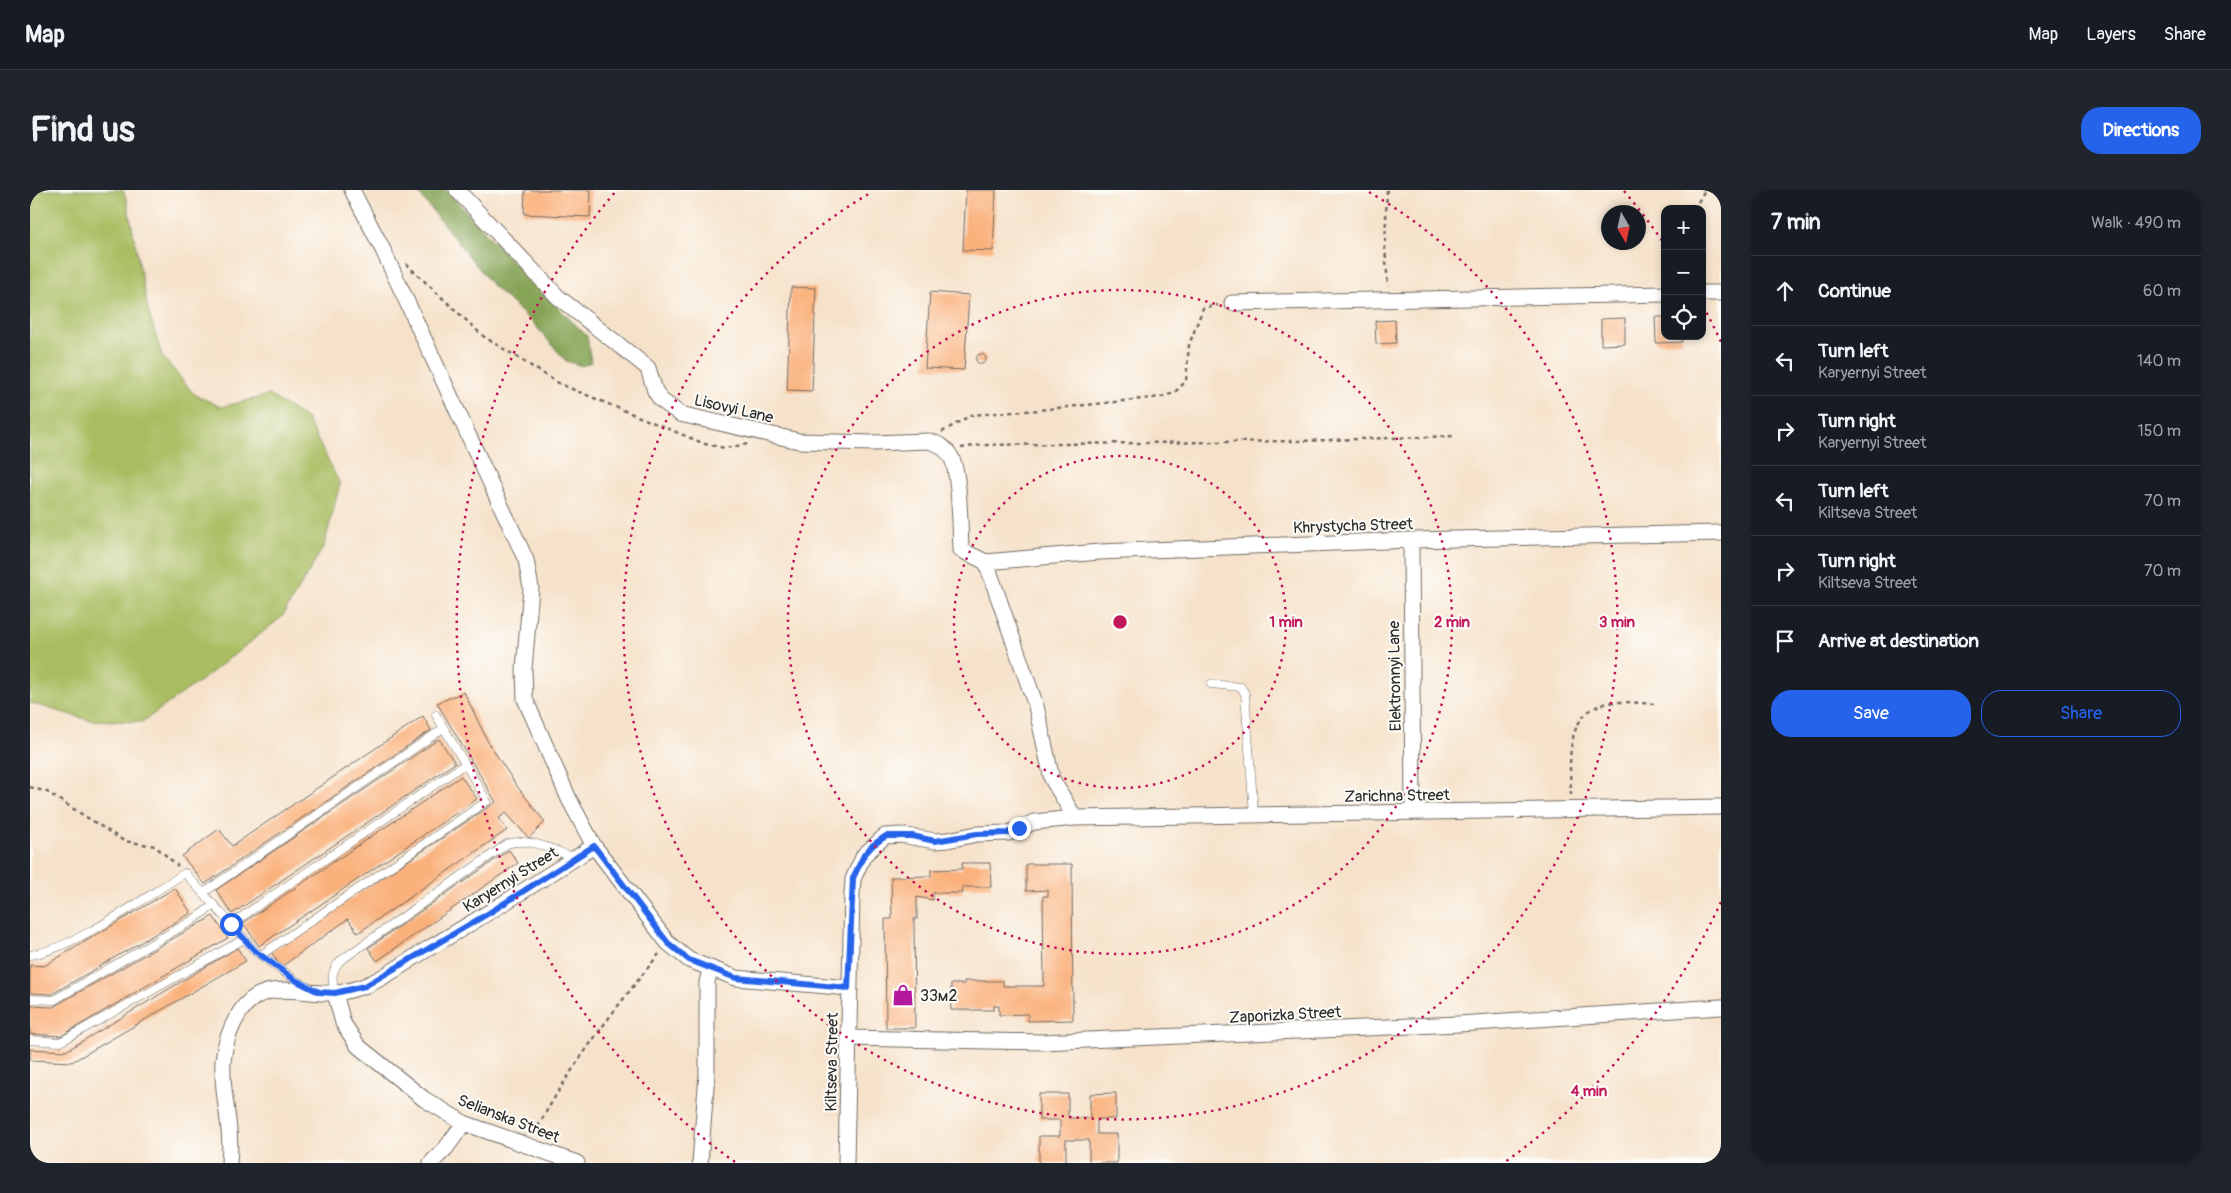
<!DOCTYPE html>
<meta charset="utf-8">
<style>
body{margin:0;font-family:Pangolin,sans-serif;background:#20242c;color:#f1f3f6}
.controls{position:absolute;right:15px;top:15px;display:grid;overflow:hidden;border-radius:10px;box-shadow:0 2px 8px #0003}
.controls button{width:45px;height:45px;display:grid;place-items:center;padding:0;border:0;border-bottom:1px solid #363941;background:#171b24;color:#f1f3f6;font:25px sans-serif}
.compass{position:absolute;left:1571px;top:15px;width:45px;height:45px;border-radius:50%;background:#171b24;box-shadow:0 2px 8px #0003;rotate:171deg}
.stop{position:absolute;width:15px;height:15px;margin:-11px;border:4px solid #2563eb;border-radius:50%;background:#fff}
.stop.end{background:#2563eb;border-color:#fff;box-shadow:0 1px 5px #0008}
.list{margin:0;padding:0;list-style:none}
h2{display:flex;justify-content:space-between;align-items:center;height:65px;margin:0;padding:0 20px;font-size:21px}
h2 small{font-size:16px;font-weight:400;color:#9ea1a6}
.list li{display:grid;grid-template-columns:32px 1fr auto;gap:15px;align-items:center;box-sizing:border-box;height:70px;padding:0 20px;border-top:1px solid #363941}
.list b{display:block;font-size:19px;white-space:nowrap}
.list p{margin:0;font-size:16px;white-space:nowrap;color:#9ea1a6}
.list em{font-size:16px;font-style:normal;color:#9ea1a6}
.actions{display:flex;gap:10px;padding:15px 20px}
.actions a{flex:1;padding:11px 0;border:1px solid #2563eb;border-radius:20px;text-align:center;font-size:18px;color:#2563eb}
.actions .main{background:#2563eb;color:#fff}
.icon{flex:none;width:28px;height:28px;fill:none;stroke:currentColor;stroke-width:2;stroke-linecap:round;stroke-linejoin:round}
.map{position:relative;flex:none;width:1691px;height:973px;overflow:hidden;border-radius:20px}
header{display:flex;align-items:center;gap:30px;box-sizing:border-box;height:70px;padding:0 25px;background:#171b24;border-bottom:1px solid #363941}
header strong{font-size:24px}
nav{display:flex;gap:28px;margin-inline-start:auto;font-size:18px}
.intro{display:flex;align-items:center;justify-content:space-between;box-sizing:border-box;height:120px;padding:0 30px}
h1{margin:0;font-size:35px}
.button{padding:12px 22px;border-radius:20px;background:#2563eb;color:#fff;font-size:18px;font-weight:700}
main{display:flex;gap:30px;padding:0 30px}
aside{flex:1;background:#171b24;border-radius:20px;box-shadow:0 2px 8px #0003}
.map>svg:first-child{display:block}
.green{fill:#a9bd60;stroke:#6a7446}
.forest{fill:#86a456;stroke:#586840}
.building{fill:#fab17b}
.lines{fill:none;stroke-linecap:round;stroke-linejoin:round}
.lane-casing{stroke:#726b63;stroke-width:9}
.street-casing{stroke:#726b63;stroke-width:17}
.path{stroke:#726b63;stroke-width:2.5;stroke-dasharray:4 4;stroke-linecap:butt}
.lane{stroke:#fff;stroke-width:8}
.street{stroke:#fff;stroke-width:15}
.route{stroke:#2563eb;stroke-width:6}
.ring{fill:none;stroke:#c2185b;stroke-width:2.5;stroke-dasharray:2.5 5}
.labels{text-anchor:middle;stroke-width:4;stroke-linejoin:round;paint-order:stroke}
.street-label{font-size:16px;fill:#2b2b2b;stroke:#fdfcf7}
.poi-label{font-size:16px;fill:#2b2b2b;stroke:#fdfcf7;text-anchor:start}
.centre{fill:#c2185b;stroke:#fdfcf7;stroke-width:2.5}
.ring-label{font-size:15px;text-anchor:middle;font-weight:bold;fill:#c2185b;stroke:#fdfcf7;stroke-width:4;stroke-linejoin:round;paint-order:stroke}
</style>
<header>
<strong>Map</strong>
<nav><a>Map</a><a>Layers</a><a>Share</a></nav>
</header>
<div class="intro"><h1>Find us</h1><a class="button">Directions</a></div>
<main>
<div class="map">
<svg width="1691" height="973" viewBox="0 0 1691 973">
<rect width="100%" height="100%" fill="#fdfcf7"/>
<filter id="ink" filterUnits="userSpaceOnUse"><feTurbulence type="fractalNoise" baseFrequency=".02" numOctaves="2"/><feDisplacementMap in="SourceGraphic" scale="10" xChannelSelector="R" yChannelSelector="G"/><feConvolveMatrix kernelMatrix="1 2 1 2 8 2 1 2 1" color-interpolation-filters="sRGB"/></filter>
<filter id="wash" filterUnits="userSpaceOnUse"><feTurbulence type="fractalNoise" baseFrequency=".0096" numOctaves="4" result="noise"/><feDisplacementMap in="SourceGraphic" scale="20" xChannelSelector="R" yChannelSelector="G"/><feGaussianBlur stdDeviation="1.12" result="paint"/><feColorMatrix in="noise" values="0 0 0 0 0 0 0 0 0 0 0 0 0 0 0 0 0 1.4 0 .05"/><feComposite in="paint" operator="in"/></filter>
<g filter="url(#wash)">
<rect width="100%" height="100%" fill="#f6e2cb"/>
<path class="green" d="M0 0H93L97 11 118 120 132 166 164 204 191 217 239 205 277 229 310 294 294 356 252 427 177 486 112 532 59 530 0 513Z"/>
<path class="forest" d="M386 0H416L498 88 557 146 561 172 552 176 536 171 505 135 463 96Z"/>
<g id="blocks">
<path class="building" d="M495 0H561L560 27 494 24Z
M936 0H966L963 61 933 60Z
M761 97 786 98 782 201 757 200Z
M900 102 939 105 934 180 895 178Z
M1625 127H1635V146H1652V152L1626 153Z
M1595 128V154L1571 155V129Z
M1365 130 1366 153 1346 154 1345 131Z
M946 169a5 5 0 1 1 10 0a5 5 0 1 1-10 0Z
M434 502 458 552 486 595 515 632 499 648 476 623 469 628 477 640 328 743 318 729 251 777 241 762 466 612 407 513Z
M393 526 401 540 175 694 152 666 189 639 202 656Z
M409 549 425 573 202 724 186 700Z
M431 586 447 609 229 756 213 733Z
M479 660 488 673 347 771 338 758Z
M932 673H960L961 697H932L933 703H903V710L887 707V729H884L885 838H856L855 729H862L861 687 901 686V680L932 679Z
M996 674H1042L1043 830 998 831V824L969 825V816H964V820H921V794H934V791H973V796H1014L1013 706H1018V700L996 701Z
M145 698 161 723 22 804 0 803V775L14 776Z
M183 726 198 748 31 846 0 844V816L23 817Z
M207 758 216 771 42 872 0 870V859L36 861Z
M1086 903V929H1067V944H1087V973H1059V950H1036V973H1009V946H1030V930H1009V904H1038V928H1060V904Z"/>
</g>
</g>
<g filter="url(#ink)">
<use href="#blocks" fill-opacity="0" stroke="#726b63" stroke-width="1"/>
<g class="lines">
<g class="lane-casing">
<path id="lane" d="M1181 494 1211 497 1215 504 1224 625
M173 703 414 538
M201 734 435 574
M0 765C44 759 115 707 155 683L225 761 265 790 280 798
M231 765 457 611 406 525
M305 803C302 790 300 782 310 771L477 654C498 646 525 661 545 668
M0 809 24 810 163 730 184 715
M0 850 30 852 214 749"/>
</g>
<g class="street-casing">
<path id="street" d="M322 0 353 60 496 370 501 398 494 479 495 509 539 609 564 656 638 753 659 770 706 788 819 798
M427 0 528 107 618 178 625 201 631 210 650 224 769 251 843 253 898 251C909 253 917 259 922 269 930 286 930 339 931 360L956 372 1006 516 1022 589 1045 628
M1672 103H1691
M1202 113 1635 104
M1381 350 1383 622
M956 372 1069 362 1381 350 1691 343
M305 803 313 833 328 856 394 909 434 933 547 973
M819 848 1011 852 1428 834 1691 817
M199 973C205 916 175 877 210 822 233 787 270 805 304 803 313 803 325 799 334 796 354 789 377 771 396 760 453 727 509 691 564 656
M401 973 416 958 434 933
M670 973 677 884V792L680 780
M816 973 822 703 823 689 834 665 855 646 871 645 905 651 918 650 947 644 979 643 1004 632 1045 628 1691 617"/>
</g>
<path class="path" d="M1357 0 1355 57 1358 96
M1664 19 1675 0
M376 74 453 146 530 194 675 254 695 258 718 254
M912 242 941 225 1009 220 1131 207 1144 203 1156 191 1159 155 1173 118 1188 115
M931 258 951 255 1268 251 1424 246
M0 597 17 602 94 651 125 656 148 676
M1541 605C1540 573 1534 525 1574 514 1590 510 1608 513 1624 514
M504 944C538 879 583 821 629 764"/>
<use href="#lane" class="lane"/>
<use href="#street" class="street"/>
</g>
</g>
<g class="lines" filter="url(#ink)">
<path class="route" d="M201 734 225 761 265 790 289 802 305 803 335 796 459 723 564 656 638 753 659 770 706 788 818 798 823 688 834 665 843 655 856 646H882L905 651 947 644 978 643 989 638"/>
</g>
<g class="ring">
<circle cx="1090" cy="432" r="166"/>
<circle cx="1090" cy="432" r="332"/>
<path d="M1339 2A497 497 0 1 1 842 2"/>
<path d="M1691 712A663 663 0 0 1 1475 972M705 972A663 663 0 0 1 586 1M1594 1A663 663 0 0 1 1633 52M1673 116A663 663 0 0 1 1691 152"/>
</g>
<defs>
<g id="shop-bare" transform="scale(1.725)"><path d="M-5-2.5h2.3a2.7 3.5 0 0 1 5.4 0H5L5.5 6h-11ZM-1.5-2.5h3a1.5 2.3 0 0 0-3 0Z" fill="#b5179e" stroke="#fdfcf7" stroke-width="2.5" paint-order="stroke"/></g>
</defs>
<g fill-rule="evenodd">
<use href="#shop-bare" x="873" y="805"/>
</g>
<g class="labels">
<g class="street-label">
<text transform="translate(704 218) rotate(13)" y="6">Lisovyi Lane</text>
<text transform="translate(1323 335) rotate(-2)" y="6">Khrystycha Street</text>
<text transform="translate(1364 486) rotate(-91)" y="6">Elektronnyi Lane</text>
<text transform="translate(1367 605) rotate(-1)" y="6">Zarichna Street</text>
<text transform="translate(480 689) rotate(-32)" y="6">Karyernyi Street</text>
<text transform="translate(1255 824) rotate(-3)" y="6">Zaporizka Street</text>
<text transform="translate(801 872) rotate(-89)" y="6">Kiltseva Street</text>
<text transform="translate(479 928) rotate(21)" y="6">Selianska Street</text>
</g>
<g class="poi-label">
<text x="890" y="811">33м2</text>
</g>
</g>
<circle cx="1090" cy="432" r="8" class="centre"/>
<g class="ring-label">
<text x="1256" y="437">1 min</text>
<text x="1422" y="437">2 min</text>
<text x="1587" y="437">3 min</text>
<text x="1559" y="906">4 min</text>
</g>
</svg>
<div class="controls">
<button>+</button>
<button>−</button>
<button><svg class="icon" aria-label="locate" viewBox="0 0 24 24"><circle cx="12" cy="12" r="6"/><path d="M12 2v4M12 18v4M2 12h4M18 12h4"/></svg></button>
</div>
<svg class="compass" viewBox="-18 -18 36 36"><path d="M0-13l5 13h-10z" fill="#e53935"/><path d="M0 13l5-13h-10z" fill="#9ea1a6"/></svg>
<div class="stop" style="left:201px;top:734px"></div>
<div class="stop end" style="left:989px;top:638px"></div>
</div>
<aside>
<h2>7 min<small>Walk · 490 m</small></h2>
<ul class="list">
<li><svg class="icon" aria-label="ahead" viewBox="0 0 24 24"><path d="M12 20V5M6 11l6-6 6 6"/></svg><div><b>Continue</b></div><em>60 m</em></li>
<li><svg class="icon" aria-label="left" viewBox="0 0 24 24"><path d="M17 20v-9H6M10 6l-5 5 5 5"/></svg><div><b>Turn left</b><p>Karyernyi Street</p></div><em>140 m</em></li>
<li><svg class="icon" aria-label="right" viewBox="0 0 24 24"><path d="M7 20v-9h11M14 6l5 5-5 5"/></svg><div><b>Turn right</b><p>Karyernyi Street</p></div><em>150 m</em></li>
<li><svg class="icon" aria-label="left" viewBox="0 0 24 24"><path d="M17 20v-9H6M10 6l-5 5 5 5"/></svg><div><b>Turn left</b><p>Kiltseva Street</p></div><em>70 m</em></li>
<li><svg class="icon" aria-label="right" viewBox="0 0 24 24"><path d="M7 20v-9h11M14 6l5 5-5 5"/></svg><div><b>Turn right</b><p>Kiltseva Street</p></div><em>70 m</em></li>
<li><svg class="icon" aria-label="arrive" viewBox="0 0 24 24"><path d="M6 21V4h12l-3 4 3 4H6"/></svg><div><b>Arrive at destination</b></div></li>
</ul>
<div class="actions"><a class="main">Save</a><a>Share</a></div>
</aside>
</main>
